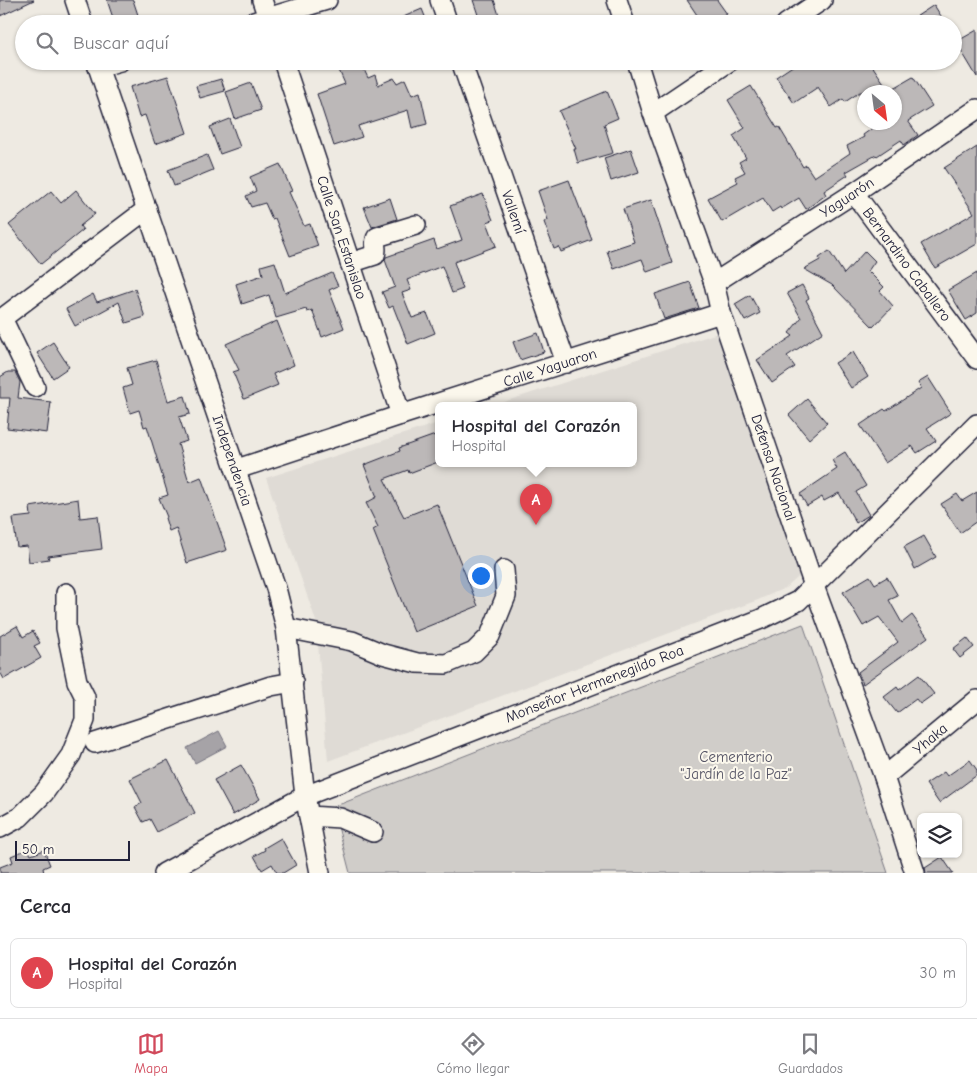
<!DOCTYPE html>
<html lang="es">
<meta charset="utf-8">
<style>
body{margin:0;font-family:"Comic Neue",sans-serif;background:#f7f7f7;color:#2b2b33}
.controls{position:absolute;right:15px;bottom:15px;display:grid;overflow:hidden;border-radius:8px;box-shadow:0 1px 4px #0004}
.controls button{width:45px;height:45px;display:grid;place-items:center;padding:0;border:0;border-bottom:1px solid #e1e1e2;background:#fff;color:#2b2b33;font:25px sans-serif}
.compass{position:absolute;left:857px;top:85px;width:45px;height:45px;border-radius:50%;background:#fff;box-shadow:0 1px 4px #0004;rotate:151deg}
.scale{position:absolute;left:15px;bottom:12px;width:115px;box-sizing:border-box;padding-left:5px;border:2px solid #22223b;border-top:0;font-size:14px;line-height:18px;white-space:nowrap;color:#22223b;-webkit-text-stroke:4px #fbf7ec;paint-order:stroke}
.you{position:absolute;left:480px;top:575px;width:18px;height:18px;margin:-12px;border:4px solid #fff;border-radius:50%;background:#1a73e8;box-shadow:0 0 0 8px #1a73e833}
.badge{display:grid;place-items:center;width:32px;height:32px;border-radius:50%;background:#d1495b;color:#fff;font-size:16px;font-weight:700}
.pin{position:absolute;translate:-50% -41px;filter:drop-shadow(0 1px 2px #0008)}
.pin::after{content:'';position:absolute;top:26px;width:18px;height:15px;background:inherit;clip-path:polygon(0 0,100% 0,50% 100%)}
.popup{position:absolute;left:435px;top:402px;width:202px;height:65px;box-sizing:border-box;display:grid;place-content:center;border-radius:8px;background:#fff;filter:drop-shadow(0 1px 4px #0005);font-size:16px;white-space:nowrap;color:#7c7c81}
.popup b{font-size:19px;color:#2b2b33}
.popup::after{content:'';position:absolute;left:50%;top:100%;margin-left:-10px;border:10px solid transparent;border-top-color:#fff}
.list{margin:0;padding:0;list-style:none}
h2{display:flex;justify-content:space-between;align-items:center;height:65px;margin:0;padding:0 20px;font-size:21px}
h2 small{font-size:16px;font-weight:400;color:#7c7c81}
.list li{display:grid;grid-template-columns:32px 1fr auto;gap:15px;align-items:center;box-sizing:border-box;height:70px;margin:0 10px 10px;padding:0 10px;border:1px solid #e1e1e2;border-radius:8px}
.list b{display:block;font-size:19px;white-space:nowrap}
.list p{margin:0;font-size:16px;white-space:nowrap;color:#7c7c81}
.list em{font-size:16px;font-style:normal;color:#7c7c81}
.icon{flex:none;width:28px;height:28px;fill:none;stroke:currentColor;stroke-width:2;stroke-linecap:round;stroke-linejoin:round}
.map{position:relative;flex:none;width:977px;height:873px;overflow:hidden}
.search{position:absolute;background:#fff;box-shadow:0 1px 4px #0004;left:15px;right:15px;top:15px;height:55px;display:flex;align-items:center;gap:12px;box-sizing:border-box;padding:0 18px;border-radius:28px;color:#7c7c81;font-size:19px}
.sheet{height:145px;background:#fff}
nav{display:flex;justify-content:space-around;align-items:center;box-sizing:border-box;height:70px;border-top:1px solid #e1e1e2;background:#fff;font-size:14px;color:#7c7c81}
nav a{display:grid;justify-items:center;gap:2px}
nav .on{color:#d1495b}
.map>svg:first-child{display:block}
.built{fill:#dfdbd5}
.green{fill:#d0cdc9;stroke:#797882}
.water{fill:#a6a3a7;stroke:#716f7c}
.building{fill:#bcb8b8;stroke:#22223b}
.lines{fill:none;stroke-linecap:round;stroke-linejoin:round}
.minor-casing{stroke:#22223b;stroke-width:22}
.minor{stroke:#fbf7ec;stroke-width:19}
.labels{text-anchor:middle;stroke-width:4;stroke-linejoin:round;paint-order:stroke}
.street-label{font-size:15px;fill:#22223b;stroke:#fbf7ec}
.park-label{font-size:15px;fill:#565566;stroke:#fbf7ec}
</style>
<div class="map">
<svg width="977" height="873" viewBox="0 0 977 873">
<rect width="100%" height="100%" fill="#eeeae2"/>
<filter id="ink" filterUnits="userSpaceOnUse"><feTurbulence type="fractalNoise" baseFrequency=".02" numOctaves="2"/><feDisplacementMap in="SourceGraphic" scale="10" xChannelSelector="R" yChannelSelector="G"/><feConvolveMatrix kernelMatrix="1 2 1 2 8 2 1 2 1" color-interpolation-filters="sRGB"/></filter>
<g filter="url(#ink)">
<path class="built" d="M724 331 804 572 787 587 758 600 328 761 316 621 266 478 438 423V464H634V406H491Z"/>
<path class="green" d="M803 624 888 873H350L333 807Z"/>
<path class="water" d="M219 731 227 746 195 763 187 748Z"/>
<path class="building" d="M0 0H34L0 16Z
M107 0H133L141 24H115Z
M473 0H494L502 24H481Z
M687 0H717L727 14 713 24H703Z
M934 5 941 16 928 24H905Z
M422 9 428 24H387Z
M977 30V77L956 42Z
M335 61H360L368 78 375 75 378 85 394 78 397 83 405 79 412 95 420 92 427 124 412 128 408 110 358 126 362 137 334 146 317 94 345 84Z
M800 61H869L890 92H860L845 102 843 99 831 107 818 87 794 103 776 77Z
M168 76 187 133 155 144 145 115 139 117 130 87Z
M913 77 932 106 908 121 918 135 904 145 901 140 877 156 876 155 846 172 848 175 824 191 826 195 806 209 799 198 781 209 780 207 772 212 763 198 722 222 708 198 738 182 735 177 745 172 739 162 746 158 733 136 745 128 728 100 751 86 777 128 779 127 803 167 806 165 814 177 850 153 847 146 864 137 863 135 881 122H894V88Z
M221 79 225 91 200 98 196 86Z
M251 83 261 110 235 119 226 92Z
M607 91 618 118 604 124 613 153 578 163 574 149H576L559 111Z
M230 119 240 147 220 154 210 127Z
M977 147V244L935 268 921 244 974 213 944 168Z
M631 149 639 172 611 181 604 158Z
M207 155 213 170 174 186 168 170Z
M280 164 292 191 289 192 304 226 310 224 318 246 290 256 275 218 272 219 265 203 251 207 246 196 256 191 250 177Z
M569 180 592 240 561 252 559 247 554 249 544 222 548 220 538 191Z
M76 190 95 214 80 226 83 230 41 264 9 225 51 191 61 203Z
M483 194 493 220 487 222 496 246 454 262 463 289 452 293 442 266 407 280 411 290 402 293 412 318 427 313 435 333 408 344 393 306 389 308 382 292 395 287 385 260 386 257 434 240 437 249 462 240 450 206Z
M390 198 397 219 372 227 364 207Z
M651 200 672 263 647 272 642 259 614 269 607 251 634 242 623 209Z
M829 251 844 274 865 251 875 261 868 271 884 287 880 291 893 306 873 327 832 285 804 269 820 260 819 258Z
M275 262 285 293 332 273 338 286 329 290 344 328 322 337 312 310 307 312 306 309 276 318 269 295 242 304 236 284 263 275 261 266Z
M977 273V313L966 320 948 290Z
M690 282 699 308 664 319 655 294Z
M802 285 809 298 806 300 823 332 787 356 795 367 772 383 757 360 793 336 789 333 801 318 787 293Z
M135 289 145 317 126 323 119 302 75 326 66 309 93 294 97 302Z
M750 295 760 313 745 321 735 304Z
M277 321 294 365 273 374 278 385 244 399 233 372 239 370 226 344Z
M538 333 544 352 520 360 513 342Z
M53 342 69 367 53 378 37 353Z
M853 352 868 377 851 388 835 363Z
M156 360 168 401 185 396 190 414 179 417 187 441 178 444 189 482 201 477 227 550 187 563 176 528 169 531 165 518 167 517 159 498 168 495 147 426 144 427 139 410 130 413 123 388 132 385 127 368Z
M8 372H15L20 382 18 398 51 402 47 433 7 428 10 398H0V377Z
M928 377 951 413 927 428 936 441 917 453 912 446 885 463 860 425 884 409 886 411 921 388 918 383Z
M807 399 827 423 809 439 789 415Z
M438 434V462L409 473 408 470 384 479 404 517 437 504 478 606 414 632 373 530 378 527 366 503 377 497 364 465 400 451 399 448Z
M845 452 866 486 856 492 869 515 856 523 839 493 824 501 822 497 807 506 800 494 837 469 832 460Z
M977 492V521L960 533 941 504 957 494 962 501Z
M78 499 80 518 98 516 102 549 48 556 49 559 29 562 27 546 17 547 13 518 31 516 30 507Z
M924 536 936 557 915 569 904 547Z
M870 576 875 584 887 577 898 596 889 600 902 623 912 615 928 637 863 684 858 672 898 642 879 617 863 626 843 592Z
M17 626 23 637 33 631 40 643 34 646 41 658 4 679 0 672V636Z
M967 638 974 647 960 658 953 649Z
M919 675 934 694 920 704 916 699 897 713 884 697 897 687 899 690Z
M168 760 195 813 157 832 150 819 143 822 135 807 142 803 130 779Z
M970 760 977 770V775L939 803 926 784 944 772 947 776Z
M241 765 260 799 233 815 214 780Z
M281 838 296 865 283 873H277L272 864 262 870 254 856 265 850 264 848Z
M28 849 31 855 44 850 50 865 43 868 44 873H0V867L13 862 11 856Z
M942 857 953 873H926L925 868Z"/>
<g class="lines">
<g class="minor-casing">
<g id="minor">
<path d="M75 0 83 24"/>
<path d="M262 0 270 24"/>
<path d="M440 0 448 24"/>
<path d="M617 0 625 24"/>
<path d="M247 24 327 0"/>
<path d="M786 24 822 0"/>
<path id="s1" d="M96 61 276 588 286 628 305 796 320 873"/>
<path id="s2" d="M283 61 401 415"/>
<path id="s3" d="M461 61 566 363"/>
<path id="s4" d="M637 61 653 113 714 283 721 313 814 586 884 777 915 873"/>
<path d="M98 67 120 61"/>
<path d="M653 113 730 61"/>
<path id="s5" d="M854 193 977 359"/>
<path d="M350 263 375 255C378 249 373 243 377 237L416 225"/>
<path id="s6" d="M714 283 854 193 977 109"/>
<path d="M2 318 35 387"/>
<path d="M0 320 147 209"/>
<path id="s7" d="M237 469 401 415 721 313"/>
<path d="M286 628 352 641 383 654 417 663 446 664 474 652 490 636 506 596 504 570"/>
<path d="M95 743 271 686 293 682"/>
<path id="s8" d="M884 777 977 700"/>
<path d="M309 816 340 818 373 832"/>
<path d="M0 828 20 817 44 793 71 755 85 720V697L77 681 66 628V593"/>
<path id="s9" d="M164 873 305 796 761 619 798 601 977 424"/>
</g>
</g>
<use href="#minor" class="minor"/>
</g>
</g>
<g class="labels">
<g class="street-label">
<text dy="5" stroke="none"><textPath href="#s6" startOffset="158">Yaguarón</textPath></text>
<text dy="5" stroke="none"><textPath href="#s3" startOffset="160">Vallemí</textPath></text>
<text dy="5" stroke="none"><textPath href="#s2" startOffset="186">Calle San Estanislao</textPath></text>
<text dy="5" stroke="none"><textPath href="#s5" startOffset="89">Bernardino Caballero</textPath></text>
<text dy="5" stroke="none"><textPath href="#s7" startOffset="329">Calle Yaguaron</textPath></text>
<text dy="5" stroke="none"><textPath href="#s1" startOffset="422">Independencia</textPath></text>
<text dy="5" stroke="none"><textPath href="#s4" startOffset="429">Defensa Nacional</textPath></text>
<text dy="5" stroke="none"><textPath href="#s9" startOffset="471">Monseñor Hermenegildo Roa</textPath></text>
<text dy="5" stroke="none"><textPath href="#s8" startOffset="60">Yhaka</textPath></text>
</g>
<g class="park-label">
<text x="736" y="762">Cementerio<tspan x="736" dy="17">"Jardín de la Paz"</tspan></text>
</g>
</g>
</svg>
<div class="controls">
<button><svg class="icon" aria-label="layers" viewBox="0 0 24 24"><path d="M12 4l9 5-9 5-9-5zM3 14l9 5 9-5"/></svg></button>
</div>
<svg class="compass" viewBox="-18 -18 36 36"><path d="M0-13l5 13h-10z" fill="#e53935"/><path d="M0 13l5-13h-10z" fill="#7c7c81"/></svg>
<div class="scale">50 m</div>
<div class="you"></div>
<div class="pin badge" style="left:536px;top:525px;background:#e0444e">A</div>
<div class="popup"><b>Hospital del Corazón</b>Hospital</div>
<div class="search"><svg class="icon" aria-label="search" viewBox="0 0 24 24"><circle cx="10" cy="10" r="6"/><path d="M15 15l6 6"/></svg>Buscar aquí</div>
</div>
<section class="sheet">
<h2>Cerca<small></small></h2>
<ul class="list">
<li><span class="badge" style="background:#e0444e">A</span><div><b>Hospital del Corazón</b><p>Hospital</p></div><em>30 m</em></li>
</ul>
</section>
<nav>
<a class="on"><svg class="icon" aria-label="map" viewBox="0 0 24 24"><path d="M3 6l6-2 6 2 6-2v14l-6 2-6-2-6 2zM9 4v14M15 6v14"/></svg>Mapa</a>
<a><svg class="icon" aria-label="directions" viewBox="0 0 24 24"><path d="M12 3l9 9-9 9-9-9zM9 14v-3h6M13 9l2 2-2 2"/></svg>Cómo llegar</a>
<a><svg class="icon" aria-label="saved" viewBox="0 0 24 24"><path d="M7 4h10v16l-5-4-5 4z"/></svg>Guardados</a>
</nav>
